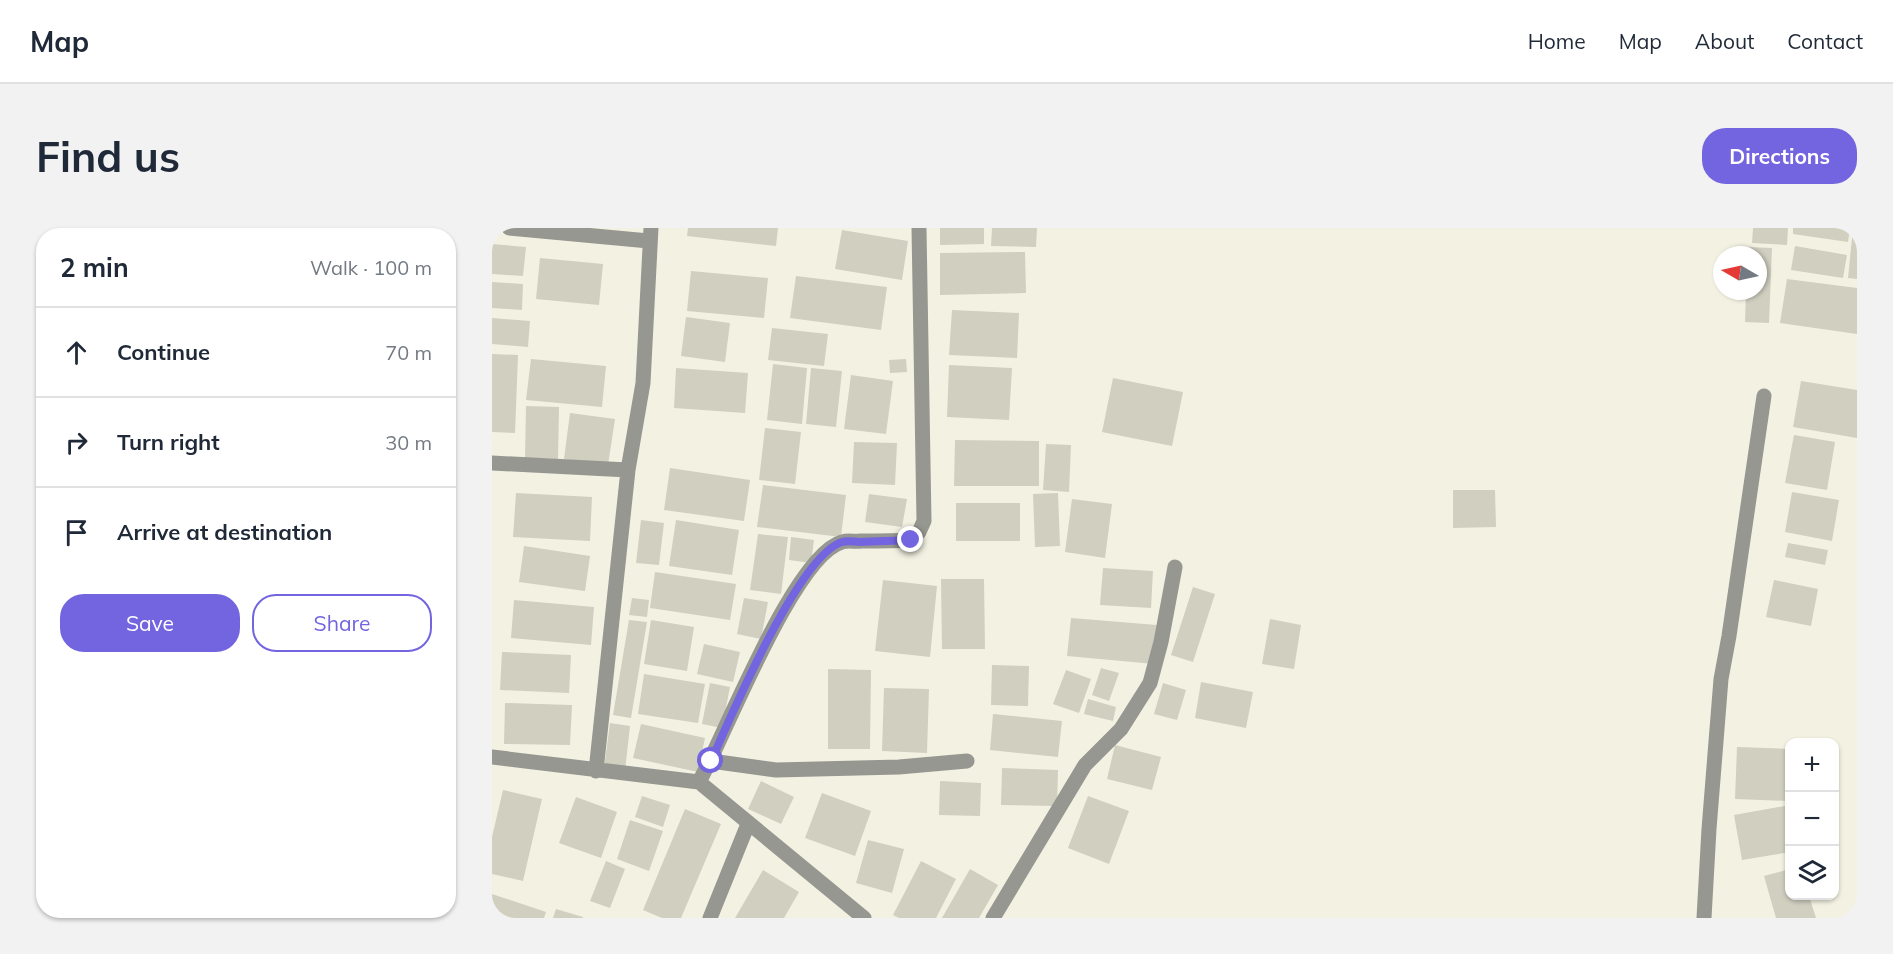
<!DOCTYPE html>
<meta charset="utf-8">
<style>
body{margin:0;font-family:Mulish,sans-serif;background:#f2f2f3;color:#1f2937}
.controls{position:absolute;right:18px;bottom:18px;display:grid;overflow:hidden;border-radius:12px;box-shadow:0 2px 4px #0004}
.controls button{width:54px;height:54px;display:grid;place-items:center;padding:0;border:0;border-bottom:2px solid #e0e1e3;background:#fff;color:#1f2937;font:30px sans-serif}
.compass{position:absolute;left:1221px;top:18px;width:54px;height:54px;border-radius:50%;background:#fff;box-shadow:0 2px 4px #0004;rotate:279deg}
.stop{position:absolute;width:18px;height:18px;margin:-14px;border:4px solid #7364df;border-radius:50%;background:#fff}
.stop.end{background:#7364df;border-color:#fff;box-shadow:0 2px 6px #0008}
.list{margin:0;padding:0;list-style:none}
h2{display:flex;justify-content:space-between;align-items:center;height:78px;margin:0;padding:0 24px;font-size:26px}
h2 small{font-size:20px;font-weight:400;color:#747a83}
.list li{display:grid;grid-template-columns:39px 1fr auto;gap:18px;align-items:center;box-sizing:border-box;height:90px;padding:0 24px;border-top:2px solid #e0e1e3}
.list b{display:block;font-size:22px;white-space:nowrap}
.list em{font-size:20px;font-style:normal;color:#747a83}
.actions{display:flex;gap:12px;padding:18px 24px}
.actions a{flex:1;padding:14px 0;border:2px solid #7364df;border-radius:24px;text-align:center;font-size:21px;color:#7364df}
.actions .main{background:#7364df;color:#fff}
.icon{flex:none;width:33px;height:33px;fill:none;stroke:currentColor;stroke-width:2;stroke-linecap:round;stroke-linejoin:round}
.map{position:relative;flex:none;width:1365px;height:690px;overflow:hidden;border-radius:24px}
header{display:flex;align-items:center;gap:36px;box-sizing:border-box;height:84px;padding:0 30px;background:#fff;border-bottom:2px solid #e0e1e3}
header strong{font-size:28px}
nav{display:flex;gap:33px;margin-inline-start:auto;font-size:21px}
.intro{display:flex;align-items:center;justify-content:space-between;box-sizing:border-box;height:144px;padding:0 36px}
h1{margin:0;font-size:42px}
.button{padding:15px 27px;border-radius:24px;background:#7364df;color:#fff;font-size:21px;font-weight:700}
main{display:flex;gap:36px;padding:0 36px}
aside{flex:1;background:#fff;border-radius:24px;box-shadow:0 2px 4px #0004}
.map>svg:first-child{display:block}
.building{fill:#d0cfc0}
.lines{fill:none;stroke-linecap:round;stroke-linejoin:round}
.minor{stroke:#979791;stroke-width:15}
.route{stroke:#7364df;stroke-width:8}
</style>
<header>
<strong>Map</strong>
<nav><a>Home</a><a>Map</a><a>About</a><a>Contact</a></nav>
</header>
<div class="intro"><h1>Find us</h1><a class="button">Directions</a></div>
<main>
<aside>
<h2>2 min<small>Walk · 100 m</small></h2>
<ul class="list">
<li><svg class="icon" aria-label="ahead" viewBox="0 0 24 24"><path d="M12 20V5M6 11l6-6 6 6"/></svg><div><b>Continue</b></div><em>70 m</em></li>
<li><svg class="icon" aria-label="right" viewBox="0 0 24 24"><path d="M7 20v-9h11M14 6l5 5-5 5"/></svg><div><b>Turn right</b></div><em>30 m</em></li>
<li><svg class="icon" aria-label="arrive" viewBox="0 0 24 24"><path d="M6 21V4h12l-3 4 3 4H6"/></svg><div><b>Arrive at destination</b></div></li>
</ul>
<div class="actions"><a class="main">Save</a><a>Share</a></div>
</aside>
<div class="map">
<svg width="1365" height="690" viewBox="0 0 1365 690">
<rect width="100%" height="100%" fill="#f3f2e2"/>
<path class="building" d="M196 0H286L284 18 195 8Z
M448 0H492V16L448 17Z
M500 0H545L544 19 499 18Z
M1261 0H1296L1295 17 1260 15Z
M1301 0H1358L1356 14 1301 6Z
M1361 0H1365V51L1356 50Z
M350 2 416 13 410 52 343 41Z
M0 16 34 19 31 48 0 46Z
M1303 18 1355 27 1351 50 1299 42Z
M1256 19 1280 20 1277 95 1253 94 1254 63H1266V27H1255Z
M533 24 534 65 448 67V25Z
M48 30 111 36 107 77 44 71Z
M199 43 276 50 272 90 195 83Z
M304 48 395 59 389 102 298 90Z
M1295 51 1365 60V106L1288 95Z
M0 54 31 56 30 82 0 80Z
M460 82 527 85 525 130 457 127Z
M194 89 238 95 233 134 189 128Z
M0 90 38 93 36 119 0 116Z
M280 100 336 106 332 138 276 132Z
M0 126 26 127 23 205 0 204Z
M39 131 114 138 110 179 34 172Z
M414 131 415 144 398 145 397 132Z
M281 136 315 140 310 196 275 192Z
M457 137 520 140 517 192 455 189Z
M184 140 256 145 253 185 182 180Z
M319 140 350 143 344 199 314 196Z
M359 147 401 153 394 206 352 201Z
M621 150 691 164 680 218 610 204Z
M1309 153 1365 162V210L1301 199Z
M34 178 67 179 66 231 33 230Z
M78 185 123 191 116 237 72 231Z
M273 200 309 204 303 256 267 252Z
M1302 207 1343 214 1335 262 1293 255Z
M463 212 547 213V258H462Z
M362 214 405 215 403 257 360 255Z
M554 216 579 217 577 264 551 262Z
M178 240 258 252 252 293 172 282Z
M271 257 354 267 349 309 265 299Z
M961 262H1003L1004 299 961 300Z
M1300 264 1347 272 1340 313 1293 304Z
M24 265 100 269 98 313 21 309Z
M566 265 568 318 543 319 541 266Z
M377 266 415 271 410 299 373 294Z
M580 271 620 276 613 330 573 324Z
M464 275H528V313H464Z
M149 292 172 295 167 337 144 335Z
M184 292 247 302 240 347 177 338Z
M266 306 296 309 289 366 258 362Z
M299 309 322 312 319 335 297 332Z
M1296 315 1336 322 1333 337 1293 329Z
M32 318 98 328 93 363 27 354Z
M611 340 661 343 659 380 608 377Z
M163 344 244 356 238 392 158 380Z
M449 351H492L493 421H450Z
M391 352 445 358 438 429 383 423Z
M1282 352 1326 361 1319 398 1274 389Z
M701 359 723 366 701 434 679 427Z
M140 370 157 372 155 389 137 387Z
M252 370 276 374 269 411 245 406Z
M22 372 102 379 99 417 19 410Z
M579 390 665 397 662 436 575 428Z
M778 391 809 397 802 441 770 436Z
M137 392 155 394 139 490 121 487Z
M159 392 202 399 195 443 152 436Z
M212 416 248 424 241 454 205 446Z
M10 424 79 427 77 465 8 462Z
M500 437 537 438 536 478 499 477Z
M609 440 627 445 617 473 600 467Z
M336 441 379 442 378 521H336Z
M574 442 599 451 587 485 561 476Z
M152 446 213 456 206 495 146 486Z
M709 454 761 464 754 500 703 490Z
M218 455 238 459 230 500 210 496Z
M671 455 694 462 685 492 662 486Z
M392 460 437 461 435 525 390 523Z
M596 471 624 479 621 493 592 486Z
M13 475 80 477 78 517 12 516Z
M501 486 570 493 566 529 498 522Z
M118 495 138 498 133 543 112 541Z
M149 496 213 510 206 544 141 530Z
M623 517 669 529 660 562 615 551Z
M1245 519 1298 521V573L1243 571Z
M510 540 566 542 565 578 509 577Z
M269 553 302 569 289 596 256 581Z
M448 553 489 555 488 588 447 587Z
M11 562 50 571 31 653 0 646V609Z
M330 565 379 583 363 628 313 610Z
M150 568 178 577 171 599 143 589Z
M596 568 637 583 617 636 576 620Z
M84 569 125 584 109 630 67 615Z
M1298 577V624L1250 632 1242 587Z
M193 581 229 596 189 690H170L151 682Z
M138 592 171 603 157 643 125 631Z
M376 612 412 621 400 665 364 655Z
M114 633 133 641 118 680 98 673Z
M429 633 464 651 444 690H407L401 687Z
M478 641 506 657 487 690H450Z
M1298 641V668H1317L1324 690H1284L1272 648Z
M271 642 307 664 292 690H243Z
M0 666 54 684 52 690H0Z
M64 681 91 689V690H61Z"/>
<g class="lines">
<path class="minor" d="M17 0 157 13
M0 235 136 242
M0 529 207 554 372 690
M219 533 284 542 407 539 475 533
M104 543 136 242 151 155 159 0
M207 554C233 508 302 327 350 314 356 312 363 314 369 313 385 313 402 313 419 312L427 304 432 293 427 0
M218 690 256 596
M501 690 593 537 629 501 658 455 669 414 683 339
M1212 690 1217 601 1229 451 1237 408 1272 168"/>
</g>
<g class="lines">
<path class="route" d="M219 533C239 489 306 328 350 314 355 312 363 314 368 314 385 313 402 313 419 312"/>
</g>
</svg>
<div class="controls">
<button>+</button>
<button>−</button>
<button><svg class="icon" aria-label="layers" viewBox="0 0 24 24"><path d="M12 4l9 5-9 5-9-5zM3 14l9 5 9-5"/></svg></button>
</div>
<svg class="compass" viewBox="-18 -18 36 36"><path d="M0-13l5 13h-10z" fill="#e53935"/><path d="M0 13l5-13h-10z" fill="#747a83"/></svg>
<div class="stop" style="left:219px;top:533px"></div>
<div class="stop end" style="left:419px;top:312px"></div>
</div>
</main>
